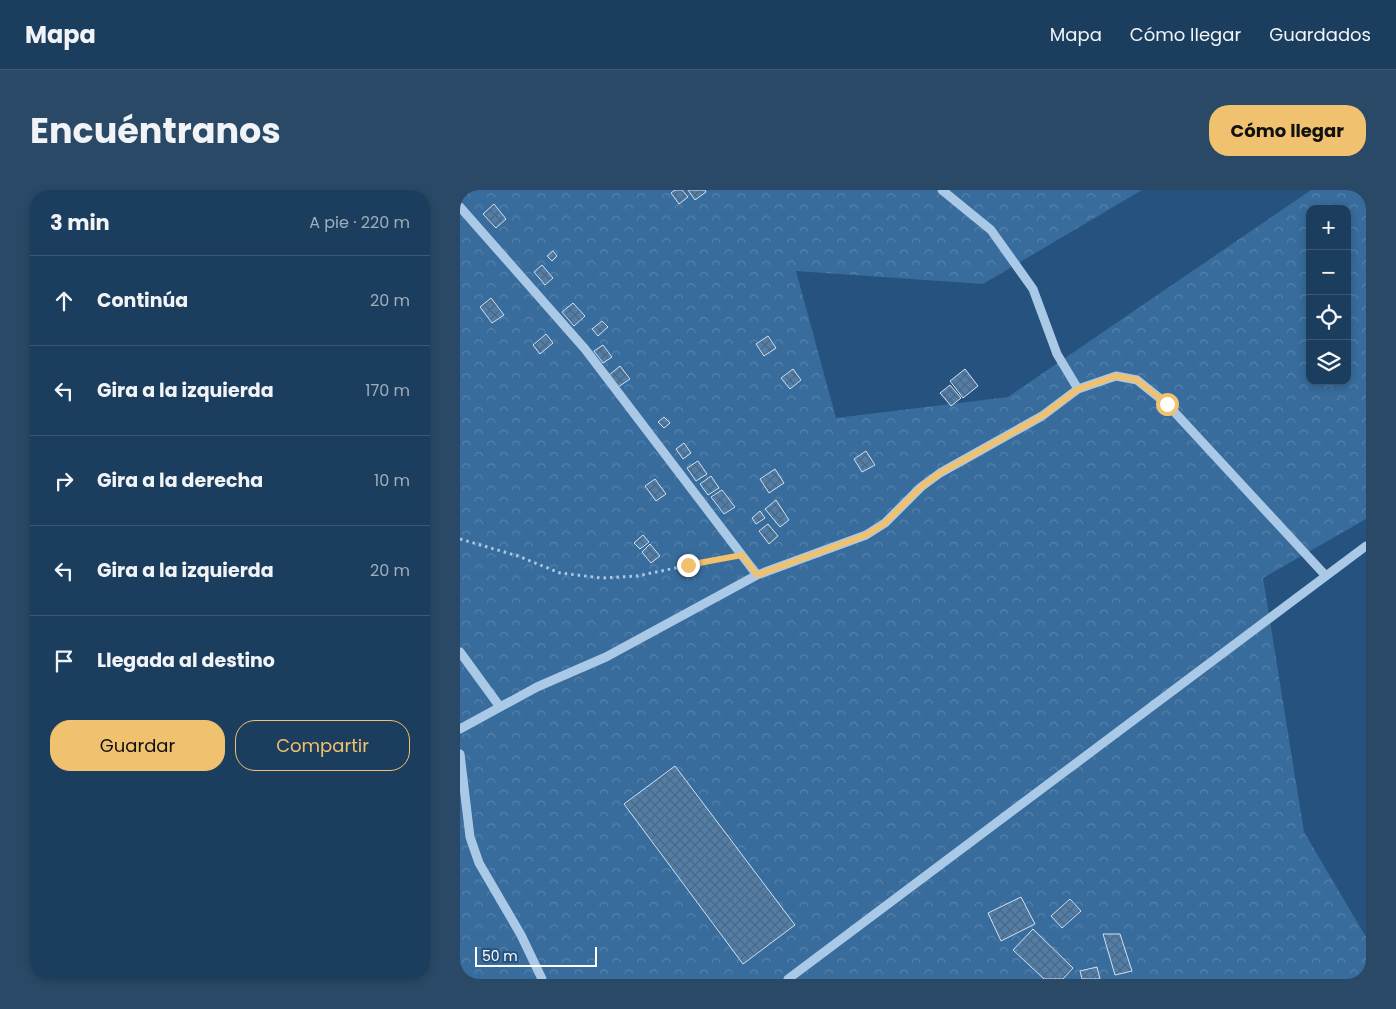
<!DOCTYPE html>
<html lang="es">
<meta charset="utf-8">
<style>
body{margin:0;font-family:Poppins,sans-serif;background:#294967;color:#f1f3f6}
.controls{position:absolute;right:15px;top:15px;display:grid;overflow:hidden;border-radius:10px;box-shadow:0 2px 8px #0003}
.controls button{width:45px;height:45px;display:grid;place-items:center;padding:0;border:0;border-bottom:1px solid #3a5773;background:#1c3e5e;color:#f1f3f6;font:25px sans-serif}
.scale{position:absolute;left:15px;bottom:12px;width:122px;box-sizing:border-box;padding-left:5px;border:2px solid #fff;border-top:0;font-size:14px;line-height:18px;white-space:nowrap;color:#fff;-webkit-text-stroke:4px #25527e;paint-order:stroke}
.stop{position:absolute;width:15px;height:15px;margin:-11px;border:4px solid #f0c16e;border-radius:50%;background:#fff}
.stop.end{background:#f0c16e;border-color:#fff;box-shadow:0 1px 5px #0008}
.list{margin:0;padding:0;list-style:none}
h2{display:flex;justify-content:space-between;align-items:center;height:65px;margin:0;padding:0 20px;font-size:21px}
h2 small{font-size:16px;font-weight:400;color:#a0aebc}
.list li{display:grid;grid-template-columns:32px 1fr auto;gap:15px;align-items:center;box-sizing:border-box;height:90px;padding:0 20px;border-top:1px solid #3a5773}
.list b{display:block;font-size:19px;white-space:nowrap}
.list em{font-size:16px;font-style:normal;color:#a0aebc}
.actions{display:flex;gap:10px;padding:15px 20px}
.actions a{flex:1;padding:11px 0;border:1px solid #f0c16e;border-radius:20px;text-align:center;font-size:18px;color:#f0c16e}
.actions .main{background:#f0c16e;color:#111}
.icon{flex:none;width:28px;height:28px;fill:none;stroke:currentColor;stroke-width:2;stroke-linecap:round;stroke-linejoin:round}
.map{position:relative;flex:none;width:906px;height:789px;overflow:hidden;border-radius:20px}
header{display:flex;align-items:center;gap:30px;box-sizing:border-box;height:70px;padding:0 25px;background:#1c3e5e;border-bottom:1px solid #3a5773}
header strong{font-size:24px}
nav{display:flex;gap:28px;margin-inline-start:auto;font-size:18px}
.intro{display:flex;align-items:center;justify-content:space-between;box-sizing:border-box;height:120px;padding:0 30px}
h1{margin:0;font-size:35px}
.button{padding:12px 22px;border-radius:20px;background:#f0c16e;color:#111;font-size:18px;font-weight:700}
main{display:flex;gap:30px;padding:0 30px}
aside{flex:1;background:#1c3e5e;border-radius:20px;box-shadow:0 2px 8px #0003}
.map>svg:first-child{display:block}
.forest{fill:url(#forest-crowns);fill-rule:evenodd}
.building{fill:url(#building-cross-hatch);stroke:#cde2f5}
.lines{fill:none;stroke-linecap:round;stroke-linejoin:round}
.path{stroke:#aac9e6;stroke-width:3;stroke-dasharray:2.5 4;stroke-linecap:butt}
.minor{stroke:#aac9e6;stroke-width:9}
.route{stroke:#f0c16e;stroke-width:6}
</style>
<header>
<strong>Mapa</strong>
<nav><a>Mapa</a><a>Cómo llegar</a><a>Guardados</a></nav>
</header>
<div class="intro"><h1>Encuéntranos</h1><a class="button">Cómo llegar</a></div>
<main>
<aside>
<h2>3 min<small>A pie · 220 m</small></h2>
<ul class="list">
<li><svg class="icon" aria-label="ahead" viewBox="0 0 24 24"><path d="M12 20V5M6 11l6-6 6 6"/></svg><div><b>Continúa</b></div><em>20 m</em></li>
<li><svg class="icon" aria-label="left" viewBox="0 0 24 24"><path d="M17 20v-9H6M10 6l-5 5 5 5"/></svg><div><b>Gira a la izquierda</b></div><em>170 m</em></li>
<li><svg class="icon" aria-label="right" viewBox="0 0 24 24"><path d="M7 20v-9h11M14 6l5 5-5 5"/></svg><div><b>Gira a la derecha</b></div><em>10 m</em></li>
<li><svg class="icon" aria-label="left" viewBox="0 0 24 24"><path d="M17 20v-9H6M10 6l-5 5 5 5"/></svg><div><b>Gira a la izquierda</b></div><em>20 m</em></li>
<li><svg class="icon" aria-label="arrive" viewBox="0 0 24 24"><path d="M6 21V4h12l-3 4 3 4H6"/></svg><div><b>Llegada al destino</b></div></li>
</ul>
<div class="actions"><a class="main">Guardar</a><a>Compartir</a></div>
</aside>
<div class="map">
<svg width="906" height="789" viewBox="0 0 906 789">
<defs>
<pattern id="forest-crowns" width="20" height="18" patternUnits="userSpaceOnUse" patternTransform="scale(1.25)"><rect width="20" height="18" fill="#386c9c"/><path d="M2 6a3 3 0 1 1 6 0M12 15a3 3 0 1 1 6 0" fill="none" stroke="#5682ab"/></pattern>
<pattern id="building-cross-hatch" width="8" height="8" patternUnits="userSpaceOnUse" patternTransform="scale(1.25)"><rect width="8" height="8" fill="#517ea9"/><path d="M0 0l8 8M0 8l8-8" fill="none" stroke="#4f687f"/></pattern>
</defs>
<rect width="100%" height="100%" fill="#25527e"/>
<path class="forest" d="M0 0H682L523 94 336 81 376 228 548 207 851 0H906V329L803 388 844 642 906 747V789H0ZM850 19H887V191H850Z"/>
<path class="building" d="M215 0H222L228 7 219 14 211 3Z
M228 0H245L246 2 235 10Z
M34 14 46 29 36 38 23 24Z
M93 61 97 66 92 71 87 66Z
M82 75 93 88 85 95 74 82Z
M31 108 44 125 32 133 20 117Z
M113 113 125 126 114 136 102 122Z
M142 131 148 137 138 146 132 139Z
M86 144 93 153 80 164 73 155Z
M308 146 316 158 304 166 296 154Z
M143 155 152 167 143 173 134 161Z
M160 176 170 189 158 197 149 185Z
M333 179 341 190 330 199 321 188Z
M505 179 518 196 503 208 490 191Z
M490 195 501 208 491 216 480 203Z
M204 227 210 233 204 238 198 232Z
M224 253 231 263 223 269 216 259Z
M406 261 415 275 402 282 394 269Z
M238 271 247 284 236 291 227 278Z
M315 279 324 293 309 303 300 289Z
M251 286 259 298 248 305 240 294Z
M195 289 206 304 196 311 185 296Z
M262 300 275 317 264 324 251 307Z
M316 310 329 330 320 337 305 319Z
M300 321 305 328 296 334 292 328Z
M308 334 318 346 309 354 299 341Z
M183 345 189 352 180 359 174 353Z
M190 354 200 366 191 373 182 362Z
M215 576 335 735 283 774 164 614Z
M561 707 575 734 541 751 528 723Z
M610 709 621 721 602 738 591 726Z
M573 739 613 778 603 789H584L553 760Z
M643 744H660L672 781 655 785Z
M637 777 640 789H622L620 781Z"/>
<g class="lines">
<path class="path" d="M0 349 58 366 100 383 142 388 177 386 269 367"/>
<path class="minor" d="M482 0 531 40 573 99 597 164 618 199
M0 17 125 159 297 385
M0 462 40 517
M0 539 77 497 146 467 297 385 406 345 425 333 461 297 480 283 582 226 618 199 656 186 677 190 707 214 866 386
M0 564 10 647 19 673 61 745 82 789
M328 789 906 356"/>
</g>
<g class="lines">
<path class="route" d="M228 375 282 365 297 385 406 345 425 333 461 297 480 283 582 226 618 199 656 186 677 190 707 214"/>
</g>
</svg>
<div class="controls">
<button>+</button>
<button>−</button>
<button><svg class="icon" aria-label="locate" viewBox="0 0 24 24"><circle cx="12" cy="12" r="6"/><path d="M12 2v4M12 18v4M2 12h4M18 12h4"/></svg></button>
<button><svg class="icon" aria-label="layers" viewBox="0 0 24 24"><path d="M12 4l9 5-9 5-9-5zM3 14l9 5 9-5"/></svg></button>
</div>
<div class="scale">50 m</div>
<div class="stop" style="left:707px;top:214px"></div>
<div class="stop end" style="left:228px;top:375px"></div>
</div>
</main>
